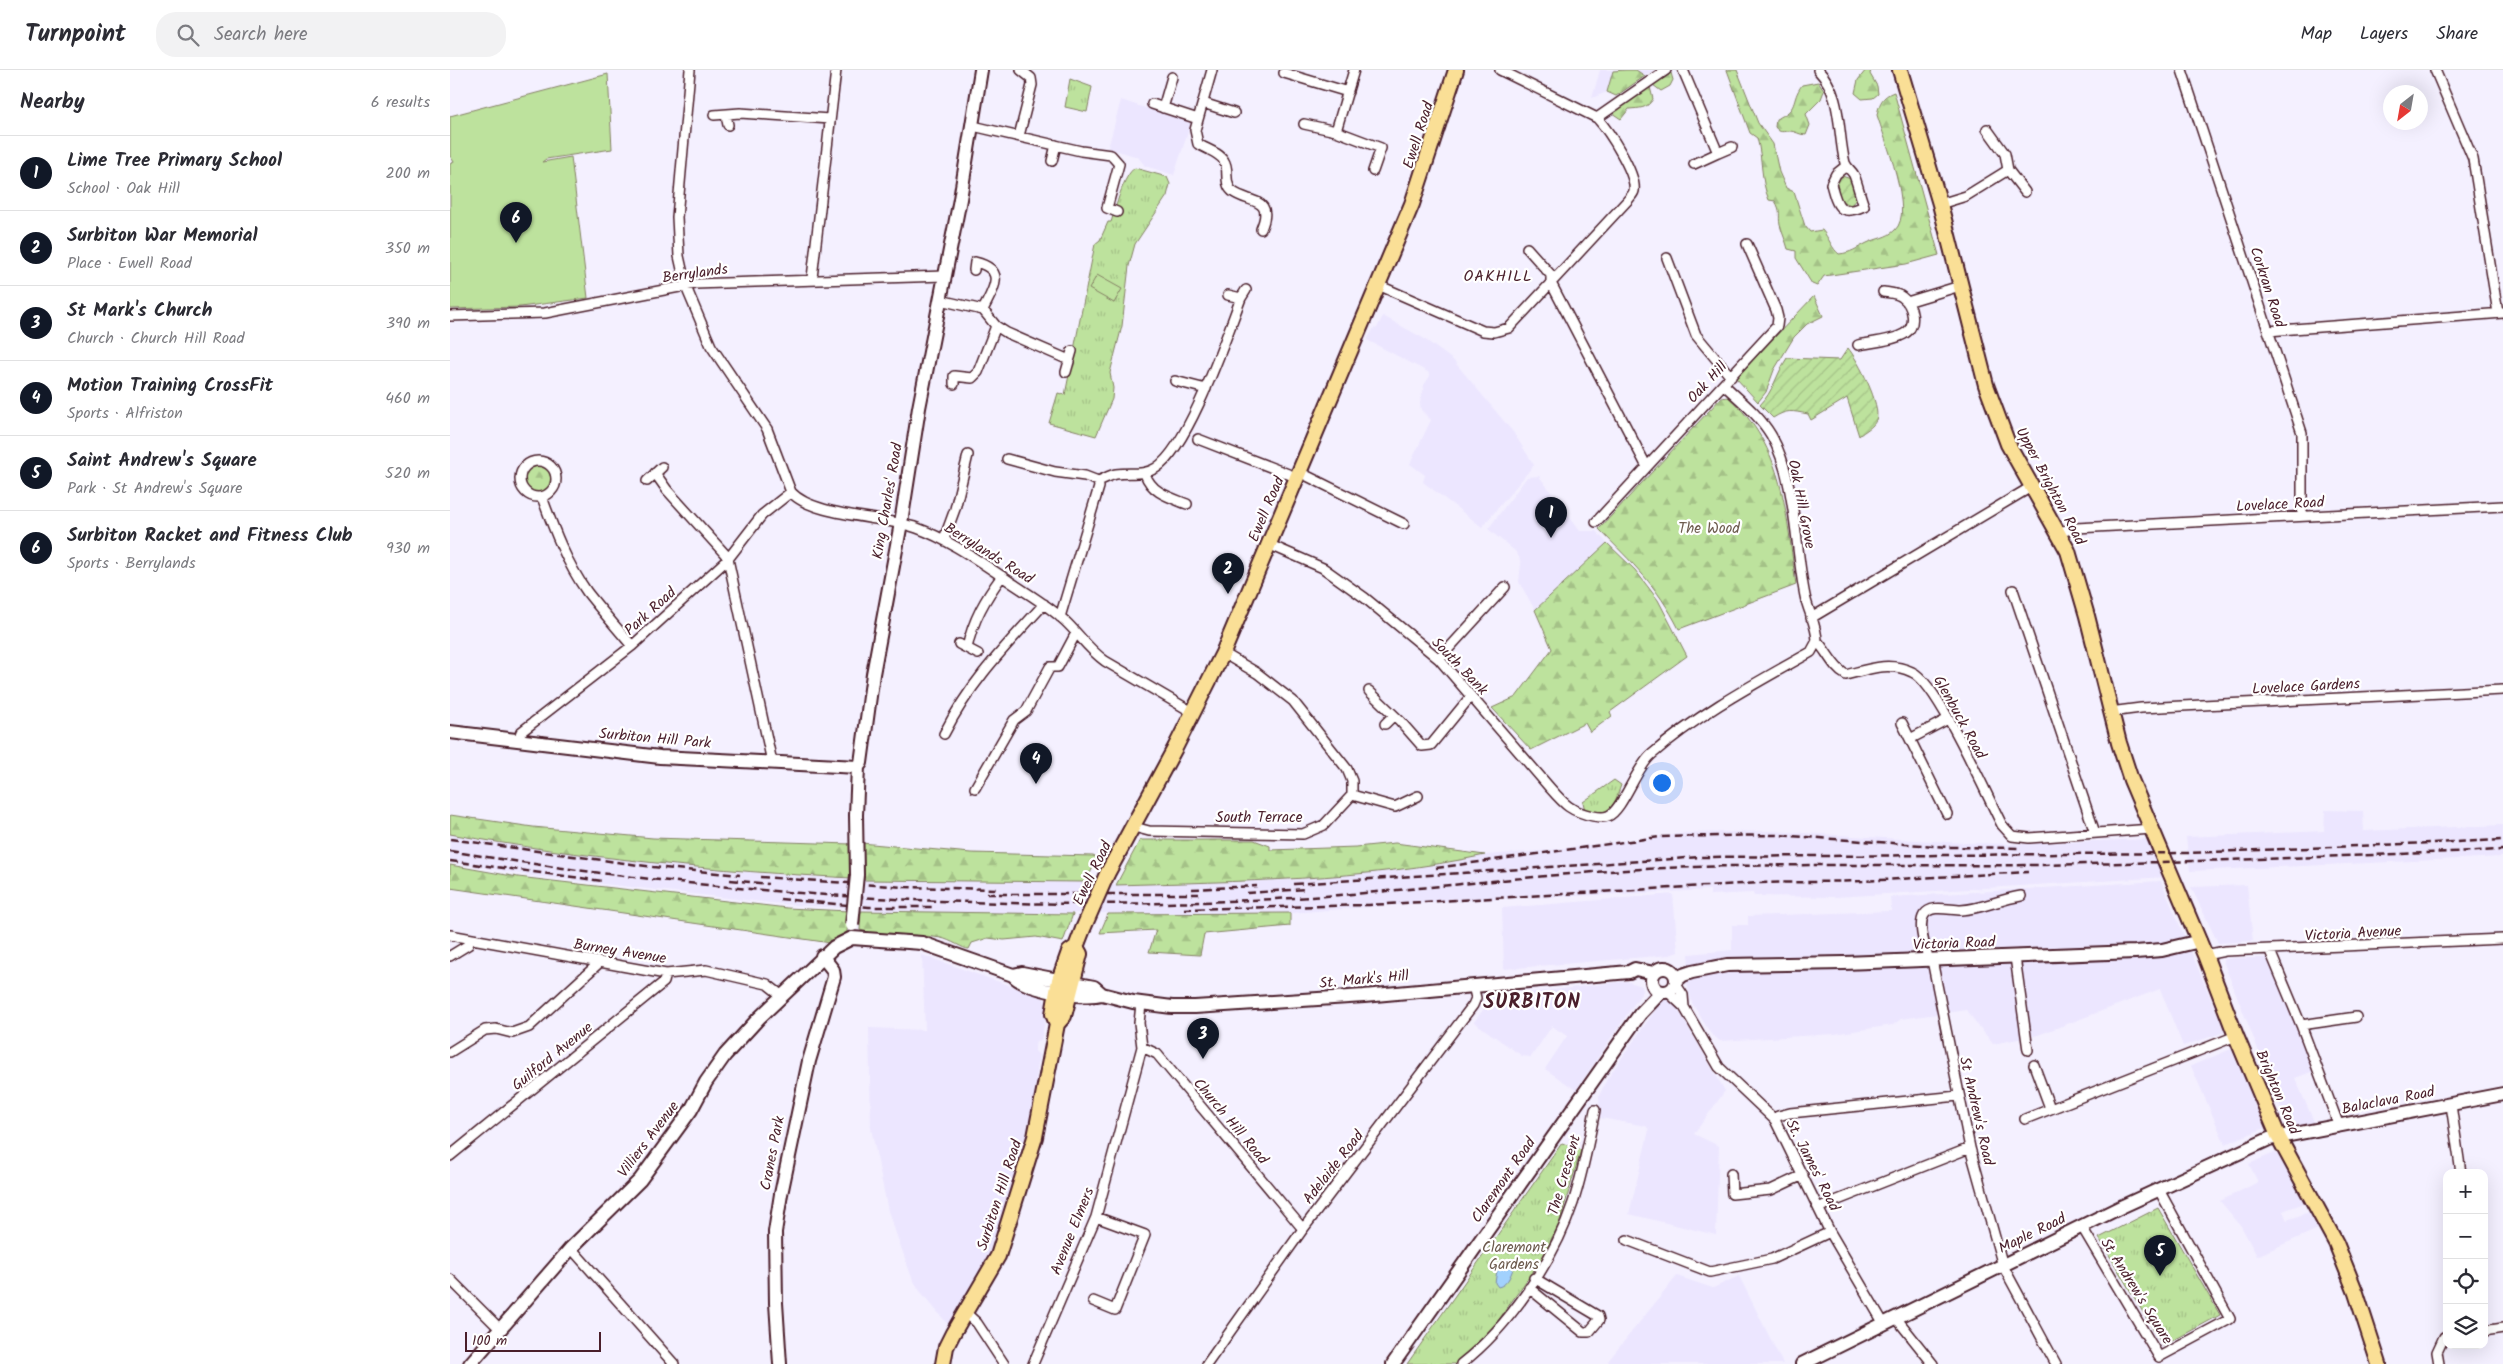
<!DOCTYPE html>
<meta charset="utf-8">
<style>
body{margin:0;font-family:Kalam,sans-serif;background:#f2f2f3;color:#2b2b33}
.controls{position:absolute;right:15px;bottom:15px;display:grid;overflow:hidden;border-radius:10px;box-shadow:0 5px 20px #0002}
.controls button{width:45px;height:45px;display:grid;place-items:center;padding:0;border:0;border-bottom:1px solid #e1e1e2;background:#fff;color:#2b2b33;font:25px sans-serif}
.compass{position:absolute;left:1933px;top:15px;width:45px;height:45px;border-radius:50%;background:#fff;box-shadow:0 5px 20px #0002;rotate:211deg}
.scale{position:absolute;left:15px;bottom:12px;width:136px;box-sizing:border-box;padding-left:5px;border:2px solid #4a1f2b;border-top:0;font-size:14px;line-height:18px;white-space:nowrap;color:#4a1f2b;-webkit-text-stroke:4px #fff;paint-order:stroke}
.you{position:absolute;left:1211px;top:712px;width:18px;height:18px;margin:-12px;border:4px solid #fff;border-radius:50%;background:#1a73e8;box-shadow:0 0 0 8px #1a73e833}
.badge{display:grid;place-items:center;width:32px;height:32px;border-radius:50%;background:#111827;color:#fff;font-size:16px;font-weight:700}
.pin{position:absolute;translate:-50% -41px;filter:drop-shadow(0 1px 2px #0008)}
.pin::after{content:'';position:absolute;top:26px;width:18px;height:15px;background:inherit;clip-path:polygon(0 0,100% 0,50% 100%)}
.list{margin:0;padding:0;list-style:none}
h2{display:flex;justify-content:space-between;align-items:center;height:65px;margin:0;padding:0 20px;font-size:21px}
h2 small{font-size:16px;font-weight:400;color:#7c7c81}
.list li{display:grid;grid-template-columns:32px 1fr auto;gap:15px;align-items:center;box-sizing:border-box;height:75px;padding:0 20px;border-top:1px solid #e1e1e2}
.list b{display:block;font-size:19px;white-space:nowrap}
.list p{margin:0;font-size:16px;white-space:nowrap;color:#7c7c81}
.list em{font-size:16px;font-style:normal;color:#7c7c81}
.icon{flex:none;width:28px;height:28px;fill:none;stroke:currentColor;stroke-width:2;stroke-linecap:round;stroke-linejoin:round}
.map{position:relative;flex:none;width:2053px;height:1294px;overflow:hidden}
header{display:flex;align-items:center;gap:30px;box-sizing:border-box;height:70px;padding:0 25px;background:#fff;border-bottom:1px solid #e1e1e2}
header strong{font-size:24px}
nav{display:flex;gap:28px;margin-inline-start:auto;font-size:18px}
.search{width:350px;height:45px;background:#f2f2f3;display:flex;align-items:center;gap:12px;box-sizing:border-box;padding:0 18px;border-radius:20px;color:#7c7c81;font-size:19px}
main{display:flex}
aside{flex:1;background:#fff}
.map>svg:first-child{display:block}
.built{fill:#ece6ff}
.grass{fill:url(#grass-tufts);stroke:#848064}
.forest{fill:url(#forest-firs);stroke:#848064}
.garden{fill:url(#garden-furrows);stroke:#848064}
.pitch{fill:#bde29d;stroke:#848064}
.water{fill:#a2d1fd;stroke:#7f8aa9}
.lines{fill:none;stroke-linecap:round;stroke-linejoin:round}
.street-casing{stroke:#4a1f2b;stroke-width:12}
.secondary-casing{stroke:#4a1f2b;stroke-width:16}
.primary-casing{stroke:#4a1f2b;stroke-width:18}
.street{stroke:#fff;stroke-width:9}
.secondary{stroke:#fff;stroke-width:12}
.primary{stroke:#fadf96;stroke-width:14}
.rail{stroke:#4a1f2b;stroke-width:2.5;stroke-dasharray:8 4;stroke-linecap:butt}
.secondary-bridge-casing{stroke:#4a1f2b;stroke-width:16;stroke-linecap:butt}
.primary-bridge-casing{stroke:#4a1f2b;stroke-width:18;stroke-linecap:butt}
.secondary-bridge{stroke:#fff;stroke-width:12}
.primary-bridge{stroke:#fadf96;stroke-width:14}
.labels{text-anchor:middle;stroke-width:4.5;stroke-linejoin:round;paint-order:stroke}
.street-label{font-size:15px;fill:#4a1f2b;stroke:#fff}
.park-label{font-size:15px;fill:#6c5a4d;stroke:#fff}
.neighbourhood-label{font-size:16px;letter-spacing:1px;fill:#4a1f2b;stroke:#fff}
.district-label{font-size:20px;font-weight:bold;letter-spacing:1px;fill:#4a1f2b;stroke:#fff}
</style>
<header>
<strong>Turnpoint</strong>
<div class="search"><svg class="icon" aria-label="search" viewBox="0 0 24 24"><circle cx="10" cy="10" r="6"/><path d="M15 15l6 6"/></svg>Search here</div>
<nav><a>Map</a><a>Layers</a><a>Share</a></nav>
</header>
<main>
<aside>
<h2>Nearby<small>6 results</small></h2>
<ul class="list">
<li><span class="badge">1</span><div><b>Lime Tree Primary School</b><p>School · Oak Hill</p></div><em>200 m</em></li>
<li><span class="badge">2</span><div><b>Surbiton War Memorial</b><p>Place · Ewell Road</p></div><em>350 m</em></li>
<li><span class="badge">3</span><div><b>St Mark's Church</b><p>Church · Church Hill Road</p></div><em>390 m</em></li>
<li><span class="badge">4</span><div><b>Motion Training CrossFit</b><p>Sports · Alfriston</p></div><em>460 m</em></li>
<li><span class="badge">5</span><div><b>Saint Andrew's Square</b><p>Park · St Andrew's Square</p></div><em>520 m</em></li>
<li><span class="badge">6</span><div><b>Surbiton Racket and Fitness Club</b><p>Sports · Berrylands</p></div><em>930 m</em></li>
</ul>
</aside>
<div class="map">
<svg width="2053" height="1294" viewBox="0 0 2053 1294">
<defs>
<pattern id="grass-tufts" width="24" height="20" patternUnits="userSpaceOnUse" patternTransform="scale(1.25)"><rect width="24" height="20" fill="#bde29d"/><path d="M3 7l-1-3M5 7V3M7 7l1-3M15 17l-1-3M17 17v-4M19 17l1-3" fill="none" stroke="#a4c187"/></pattern>
<pattern id="forest-firs" width="22" height="20" patternUnits="userSpaceOnUse" patternTransform="scale(1.25)"><rect width="22" height="20" fill="#bde29d"/><path d="M5 1l3.5 6h-7zM16 11l3.5 6h-7z" fill="#a4c187"/></pattern>
<pattern id="garden-furrows" width="10" height="10" patternUnits="userSpaceOnUse" patternTransform="scale(1.25)"><rect width="10" height="10" fill="#bde29d"/><path d="M-1 1l2-2M0 10L10 0M9 11l2-2" fill="none" stroke="#a4c187"/></pattern>
</defs>
<rect width="100%" height="100%" fill="#f4f0ff"/>
<filter id="ink" filterUnits="userSpaceOnUse"><feTurbulence type="fractalNoise" baseFrequency=".02" numOctaves="2"/><feDisplacementMap in="SourceGraphic" scale="10" xChannelSelector="R" yChannelSelector="G"/><feConvolveMatrix kernelMatrix="1 2 1 2 8 2 1 2 1" color-interpolation-filters="sRGB"/></filter>
<g filter="url(#ink)">
<path class="built" d="M1150 0H1203L1166 26 1157 22 1142 28Z
M671 30 741 53 724 105 695 96 688 87 658 78Z
M933 246 973 268 1003 290 1063 362 1084 395 1032 457 973 412 975 405 960 394 981 350 971 340 970 333 974 315 980 306 978 302 917 270 924 258H927Z
M1089 406 1130 461H1146L1157 473 1085 540 1069 512 1071 494 1069 487 1065 481 1038 459 1077 407Z
M1875 740 1913 741 1914 761 2053 755V787L1740 801 1736 767 1874 761Z
M1322 761 1514 773 1565 774 1700 769 1717 807 1386 827 1304 826 1303 823 1260 825V820L985 832 840 843H466L331 834 75 805 0 792V764L47 773 323 804 414 810 636 812 666 815 851 809 991 794 1035 785 1091 781 1237 763Z
M1711 811 1775 962 1733 976 1710 919 1588 965 1543 974 1516 940 1451 949 1443 955 1384 964 1270 971 1261 964 1242 933 1237 914 1239 884 1282 880V855H1298V846L1441 841 1440 827Z
M1797 815 1803 871 1768 873 1741 817Z
M1223 824 1228 882 1220 885 1054 899 1052 838Z
M472 885 593 927 598 937 591 970 586 971 585 976V981L589 985 579 1069 547 1180 505 1263 470 1221 462 1208 438 1141 421 1058 419 958 475 960Z
M1785 888H1820L1864 1001 1845 1008 1864 1052 1847 1057 1838 1055 1773 891 1774 889Z
M1176 911 1192 916 1193 921 1126 1020 1095 999 1117 966 1102 956 1081 987 1072 986 1024 952 1044 925H1065Z
M1213 929 1223 931 1275 1021 1244 1064 1269 1076 1266 1165 1179 1144 1199 1060 1196 1056 1150 1048 1149 1026 1157 1009Z
M1781 979 1815 1058 1775 1074 1741 996Z
M1824 1083 1828 1085 1854 1133 1833 1141 1837 1150 1859 1142 1868 1159 1807 1186 1791 1156 1770 1131 1808 1112 1799 1094Z
M1227 1206 1263 1218 1289 1206 1333 1294H1160L1158 1291Z"/>
<path class="grass" d="M620 9 642 17 637 42 615 37Z
M685 98 717 107 720 114 717 126 685 174 679 196 672 256 660 303 663 318 662 329 646 366 599 353 608 323 615 325 645 174 650 170 658 152H661C666 138 673 105 685 98Z
M1164 710 1171 715C1163 738 1162 745 1135 741L1133 732Z
M1112 1073 1131 1080 1109 1154 1091 1190 1033 1272 1006 1294H957Z
M1708 1138 1770 1245 1713 1276 1649 1168Z"/>
<path class="forest" d="M1176 0H1186L1195 6 1166 26 1157 22 1163 1Z
M1277 0H1287L1308 53 1323 74 1329 102 1336 118 1344 122 1355 156 1360 162 1372 160C1379 168 1382 179 1389 184 1401 183 1407 178 1417 173 1427 168 1437 168 1445 160 1465 142 1434 68 1427 45 1429 34 1432 26 1444 22L1489 185 1456 194 1374 206 1367 216 1362 214 1346 188V181L1338 179C1336 171 1332 163 1330 155 1328 145 1332 142 1325 131L1319 130C1310 109 1313 89 1307 68L1300 63Z
M1416 0H1421L1420 4 1427 16 1428 24 1423 28 1412 29 1405 23 1408 10Z
M1221 3 1223 10 1220 16 1211 21 1203 15Z
M1368 12 1374 21 1371 29 1356 44 1360 55 1356 65C1350 65 1345 61 1340 61 1333 61 1330 64 1325 57L1326 49C1350 39 1340 31 1352 15Z
M1200 17 1203 29C1197 39 1190 38 1179 39L1171 49 1162 43Z
M1364 226 1373 246 1357 254 1344 267 1324 300 1316 322 1308 332 1286 308Z
M1278 327C1335 377 1336 445 1346 515L1229 559C1207 515 1183 494 1149 459L1271 328Z
M74 410a14 14 0 1 1 28 0a14 14 0 1 1-28 0Z
M1157 473 1185 500 1208 530 1237 586 1160 642 1162 646 1140 662 1135 653 1081 680 1042 638 1066 627 1102 579 1085 540Z
M0 745 83 757 203 768 401 774V808C268 801 132 788 0 764Z
M690 770H804L820 776V780L906 777 945 773 1035 785C914 811 789 811 666 815Z
M411 773 521 783 643 786 652 790 644 795 636 812 414 810Z
M0 795 68 807 337 838 398 841 397 862 381 873 0 818Z
M411 841 623 844 613 872 586 867 554 870 538 868 522 873 519 879C513 879 501 870 491 868 463 863 438 869 410 860Z
M840 843V856L754 864 750 885 699 882 706 860 650 863 658 844Z"/>
<path class="garden" d="M1392 106 1401 109 1407 128 1401 135 1391 131C1387 121 1382 112 1392 106Z
M1398 278C1408 290 1432 336 1426 350 1424 357 1414 361 1409 366L1397 328 1361 350 1358 344C1342 341 1337 339 1323 348L1310 335C1323 322 1327 303 1337 288L1390 290Z"/>
<path class="pitch" d="M158 4 162 79 96 89 92 92 121 87 138 228 70 237 0 239V94L4 92 0 86V46Z
M647 205 672 219 664 233 639 219Z"/>
<path class="water" d="M1060 1195 1063 1199C1060 1207 1057 1215 1048 1217L1045 1213 1047 1200Z"/>
<g class="lines">
<g class="street-casing">
<path id="street" d="M240 0 227 147 229 186 236 217 261 276 317 359 341 422C363 447 434 446 467 458 500 470 530 492 559 511 578 524 598 535 615 551 629 564 639 580 655 591L744 643
M762 0 745 60 748 74C756 79 770 83 774 91 780 99 773 113 782 121 798 134 825 126 811 159
M904 0 886 61 931 78 923 101
M1050 0 1147 48 1216 0
M1233 0 1268 83 1244 94
M1368 0C1393 26 1387 61 1395 93 1397 98 1402 101 1404 105 1408 115 1410 126 1414 136 1389 147 1387 136 1381 114L1386 104 1396 96
M1732 0 1852 363V446
M1985 0 2023 89 2048 243
M834 3 898 22
M753 33 784 43
M702 34 748 49
M713 38 722 7
M264 45 290 43 380 49
M276 45 278 55
M854 54 886 61
M523 56 631 81 661 85 669 94 657 138 667 142
M569 66 582 15 581 8 571 0
M1268 83 1282 77
M602 91 606 75
M1558 100 1575 122
M1490 134 1516 126 1558 100 1555 84 1537 59
M1077 178 1101 205V213L1197 397
M1217 188 1246 265 1281 307
M524 200 525 192C558 200 543 219 533 240
M362 208 386 0
M928 215 1033 261 1044 262 1059 258 1177 131C1179 128 1183 125 1184 121 1187 104 1159 61 1147 48
M778 225 791 228
M490 230 533 240 546 256 557 263 619 290
M1457 232 1510 216
M0 246 95 243 245 214 495 206
M1818 261 2053 243
M1408 275C1422 272 1442 271 1454 264 1468 256 1463 235 1452 227 1447 223 1439 223 1433 222
M616 302 622 281
M725 311 756 319
M504 314V306L522 308 528 302 546 256
M1274 315C1290 330 1309 345 1321 365 1346 408 1345 478 1355 526 1358 541 1367 556 1367 571
M748 369 846 407
M557 389 605 402 635 406 648 411
M70 409a18 18 0 1 1 36 0a18 18 0 1 1-36 0Z
M849 402 954 454
M205 403 217 420 275 484 278 489 322 692
M695 404C702 423 719 427 737 434
M197 411 212 397
M92 427C104 460 116 492 137 522 151 540 167 558 182 576
M1146 452 1327 256 1328 248 1326 240 1297 174
M1609 462 1626 458 2053 436
M494 469 505 439 518 385
M818 474 873 498 915 528 989 589 1100 718C1115 735 1120 741 1143 746 1148 747 1153 748 1158 746 1172 741 1186 698 1201 685 1249 643 1306 613 1361 582L1367 571C1377 581 1383 598 1396 605 1419 599 1439 591 1462 602 1487 612 1537 726 1552 755L1562 766 1579 768 1702 759
M1563 520 1645 763
M610 547 649 417 648 411C654 409 660 405 666 404 681 402 693 406 706 398 739 377 776 267 791 228L796 220
M1361 548 1581 417
M509 574 528 584
M517 578C523 550 535 529 552 506
M989 589 1055 517
M919 621 950 651 972 676 981 675 1021 626
M1660 642 1691 638 2053 620
M1452 653 1460 669
M935 654 943 646
M494 664C521 611 554 578 594 534
M68 671 71 662 182 576 278 489 312 445 341 422
M525 718 564 650 576 641 600 597H608L626 563
M902 725 945 737 968 726
M1497 744 1460 669 1498 649
M684 757 699 761 853 764 874 755 902 725V711L897 699 843 631 807 603 773 583
M0 865 216 904 256 900 317 914 331 925
M1820 881 1851 955 1889 1056
M1755 885 1775 881 2053 869
M0 886 18 875 21 869
M1565 887 1578 980
M1482 890 1520 1078 1553 1196 1606 1294
M1479 891C1476 879 1467 856 1474 845 1481 834 1499 840 1511 840 1532 839 1550 829 1571 826
M1225 913 1233 925 1234 937
M1218 922 1234 937 1269 997 1325 1050 1380 1162 1434 1254
M1851 955 1906 947
M692 977 707 984 853 1159
M0 982 35 960 46 959 62 963 79 957 149 893
M1584 995 1600 1038
M2001 1035 2011 1103
M1575 1049 1786 966
M1325 1050 1328 1046 1340 1043 1508 1026
M0 1086 214 912 216 904
M1281 1104 1282 1124 1321 1120 1353 1105
M1370 1137 1520 1078
M1632 1157 1709 1287 1780 1249 1709 1120
M1177 1170 1260 1202 1322 1189 1380 1162
M121 1178 224 1294
M0 1209 50 1259
M1079 1218 1133 1262H1139L1149 1250 1148 1246 1084 1208
M643 1231 665 1240 695 1165 646 1147
M515 1242 527 1253 554 1294
M1447 1249 1483 1294
M2034 1261 2053 1258
M583 1294 646 1147 692 977 689 953 691 934
M757 1294 853 1159 1023 935 1026 928 1023 916
M1011 1294C1059 1257 1104 1190 1123 1133 1133 1103 1139 1070 1145 1040
M1989 1294 1987 1282 1994 1267H1997"/>
</g>
<g class="secondary-casing">
<path id="secondary" d="M0 662 210 687 408 697
M407 805 406 745 408 697 411 693 423 604 451 453 469 338 510 129 531 0
M1202 910a12 12 0 1 1 24 0a12 12 0 1 1-24 0Z
M563 905C575 920 633 929 652 924
M1226 911 1233 905 1242 902 1277 895 1394 893 1685 882 1712 880 1750 871
M20 1294 121 1178 190 1110 241 1040 256 1012 275 985 309 948 384 877 402 868 472 873 563 905 572 903 644 917 652 924 683 932 722 937H745L914 926 1179 902 1185 899 1204 903
M330 1294 326 1233 325 1162 331 1124 359 991 384 907 383 900 372 886
M943 1294 1190 944 1211 922
M1352 1294 1673 1136 1819 1069 2053 1024"/>
</g>
<g class="primary-casing">
<path id="primary" d="M1450 0 1490 134 1536 315 1558 374 1618 481 1637 546 1669 673 1681 710 1755 885 1786 966 1829 1068 1886 1173 1906 1223 1929 1294
M657 804 725 678 773 583 962 134 1006 0
M607 954 603 944 609 910 619 882 626 877 633 859
M493 1294 496 1277 503 1263 548 1186 585 1067 607 954 614 946 630 884 626 877"/>
</g>
<use href="#street" class="street"/>
<use href="#secondary" class="secondary"/>
<use href="#primary" class="primary"/>
<path class="rail" d="M0 769 203 797 290 805
M0 781C272 826 549 843 824 829 955 823 1085 803 1216 798 1340 793 1464 796 1588 795 1743 792 1898 786 2053 780
M0 791 153 811
M986 798 1209 767 1327 765 1499 777 1571 778
M310 807 455 817 547 819
M280 810 318 814
M844 814 1252 787 1737 783 2053 770
M742 819 807 816
M797 823 855 819
M537 824H750
M330 829 419 837H484
M734 839 919 835 1309 813 1413 811 1578 802"/>
<g class="secondary-bridge-casing">
<path id="secondary-bridge" d="M402 855 407 805"/>
</g>
<g class="primary-bridge-casing">
<path id="primary-bridge" d="M633 859 657 804"/>
</g>
<use href="#secondary-bridge" class="secondary-bridge"/>
<use href="#primary-bridge" class="primary-bridge"/>
</g>
</g>
<g class="labels">
<g class="street-label">
<text transform="translate(968 65) rotate(-72)" y="5">Ewell Road</text>
<text transform="translate(245 203) rotate(-8)" y="5">Berrylands</text>
<text transform="translate(1818 217) rotate(72)" y="5">Corkran Road</text>
<text transform="translate(1257 312) rotate(-47)" y="5">Oak Hill</text>
<text transform="translate(1601 416) rotate(62)" y="5">Upper Brighton Road</text>
<text transform="translate(437 431) rotate(-80)" y="5">King Charles' Road</text>
<text transform="translate(1352 434) rotate(79)" y="5">Oak Hill Grove</text>
<text transform="translate(1830 434) rotate(-3)" y="5">Lovelace Road</text>
<text transform="translate(816 439) rotate(-67)" y="5">Ewell Road</text>
<text transform="translate(539 483) rotate(32)" y="5">Berrylands Road</text>
<text transform="translate(200 541) rotate(-42)" y="5">Park Road</text>
<text transform="translate(1010 596) rotate(46)" y="5">South Bank</text>
<text transform="translate(1856 616) rotate(-3)" y="5">Lovelace Gardens</text>
<text transform="translate(1510 647) rotate(61)" y="5">Glenbuck Road</text>
<text transform="translate(205 668) rotate(5)" y="5">Surbiton Hill Park</text>
<text x="809" y="752">South Terrace</text>
<text transform="translate(642 803) rotate(-64)" y="5">Ewell Road</text>
<text transform="translate(1903 863) rotate(-3)" y="5">Victoria Avenue</text>
<text transform="translate(1504 873) rotate(-2)" y="5">Victoria Road</text>
<text transform="translate(170 881) rotate(9)" y="5">Burney Avenue</text>
<text transform="translate(914 909) rotate(-5)" y="5">St. Mark's Hill</text>
<text transform="translate(102 986) rotate(-39)" y="5">Guilford Avenue</text>
<text transform="translate(1828 1022) rotate(67)" y="5">Brighton Road</text>
<text transform="translate(1938 1030) rotate(-11)" y="5">Balaclava Road</text>
<text transform="translate(1527 1041) rotate(77)" y="5">St Andrew's Road</text>
<text transform="translate(781 1051) rotate(50)" y="5">Church Hill Road</text>
<text transform="translate(198 1069) rotate(-53)" y="5">Villiers Avenue</text>
<text transform="translate(322 1083) rotate(-79)" y="5">Cranes Park</text>
<text transform="translate(1363 1095) rotate(63)" y="5">St. James' Road</text>
<text transform="translate(883 1097) rotate(-52)" y="5">Adelaide Road</text>
<text transform="translate(1114 1105) rotate(-74)" y="5">The Crescent</text>
<text transform="translate(1053 1110) rotate(-55)" y="5">Claremont Road</text>
<text transform="translate(549 1125) rotate(-72)" y="5">Surbiton Hill Road</text>
<text transform="translate(622 1161) rotate(-68)" y="5">Avenue Elmers</text>
<text transform="translate(1582 1163) rotate(-26)" y="5">Maple Road</text>
<text transform="translate(1687 1221) rotate(58)" y="5">St Andrew's Square</text>
</g>
<g class="park-label">
<text x="1259" y="463">The Wood</text>
<text x="1064" y="1182">Claremont<tspan x="1064" dy="17">Gardens</tspan></text>
</g>
<g class="neighbourhood-label">
<text x="1048" y="211">OAKHILL</text>
</g>
<g class="district-label">
<text x="1082" y="938">SURBITON</text>
</g>
</g>
</svg>
<div class="controls">
<button>+</button>
<button>−</button>
<button><svg class="icon" aria-label="locate" viewBox="0 0 24 24"><circle cx="12" cy="12" r="6"/><path d="M12 2v4M12 18v4M2 12h4M18 12h4"/></svg></button>
<button><svg class="icon" aria-label="layers" viewBox="0 0 24 24"><path d="M12 4l9 5-9 5-9-5zM3 14l9 5 9-5"/></svg></button>
</div>
<svg class="compass" viewBox="-18 -18 36 36"><path d="M0-13l5 13h-10z" fill="#e53935"/><path d="M0 13l5-13h-10z" fill="#7c7c81"/></svg>
<div class="scale">100 m</div>
<div class="you"></div>
<div class="pin badge" style="left:1101px;top:468px">1</div>
<div class="pin badge" style="left:778px;top:524px">2</div>
<div class="pin badge" style="left:753px;top:989px">3</div>
<div class="pin badge" style="left:586px;top:714px">4</div>
<div class="pin badge" style="left:1710px;top:1206px">5</div>
<div class="pin badge" style="left:66px;top:173px">6</div>
</div>
</main>
